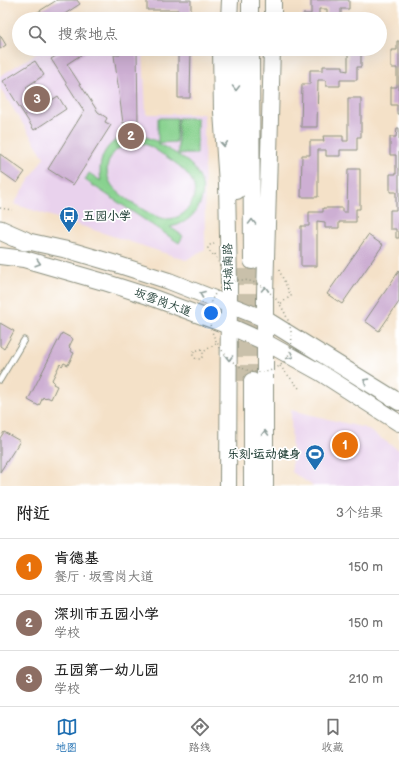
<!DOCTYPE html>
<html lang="zh">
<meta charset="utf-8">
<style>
body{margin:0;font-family:"Balsamiq Sans","LXGW WenKai TC",sans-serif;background:#f6f6f6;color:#222}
.you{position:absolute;left:211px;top:313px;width:14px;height:14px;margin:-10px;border:3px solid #fff;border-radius:50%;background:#1a73e8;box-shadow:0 0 0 6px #1a73e833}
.badge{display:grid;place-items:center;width:26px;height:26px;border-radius:50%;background:#1f6fb2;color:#fff;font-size:13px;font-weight:700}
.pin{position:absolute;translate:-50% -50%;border:2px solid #fff;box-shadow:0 1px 4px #0006}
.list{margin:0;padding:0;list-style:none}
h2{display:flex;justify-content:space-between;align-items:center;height:52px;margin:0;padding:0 16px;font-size:17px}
h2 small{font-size:13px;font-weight:400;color:#767676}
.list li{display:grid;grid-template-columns:26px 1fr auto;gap:12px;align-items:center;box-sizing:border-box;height:56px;padding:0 16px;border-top:1px solid #e0e0e0}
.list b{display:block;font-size:15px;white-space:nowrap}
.list p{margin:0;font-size:13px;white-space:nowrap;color:#767676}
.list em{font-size:13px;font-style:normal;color:#767676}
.icon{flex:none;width:22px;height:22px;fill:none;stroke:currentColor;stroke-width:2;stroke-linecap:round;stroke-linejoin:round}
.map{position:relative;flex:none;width:399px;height:486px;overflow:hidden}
.search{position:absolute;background:#fff;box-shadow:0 4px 16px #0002;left:12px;right:12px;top:12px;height:44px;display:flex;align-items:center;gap:10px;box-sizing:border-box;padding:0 14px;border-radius:22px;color:#767676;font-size:15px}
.sheet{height:220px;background:#fff}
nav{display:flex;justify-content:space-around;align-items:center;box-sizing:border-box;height:56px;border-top:1px solid #e0e0e0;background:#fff;font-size:11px;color:#767676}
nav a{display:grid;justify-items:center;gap:2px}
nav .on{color:#1f6fb2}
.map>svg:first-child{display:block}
.built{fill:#e9d2ed}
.green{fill:#88d28f;stroke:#548862;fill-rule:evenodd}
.building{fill:#cdafd3}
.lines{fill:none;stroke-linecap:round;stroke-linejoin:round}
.primary-tunnel{stroke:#c9c0aa;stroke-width:16;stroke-dasharray:16 8;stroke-linecap:butt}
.lane-casing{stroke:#8a8f7e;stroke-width:7}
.primary-casing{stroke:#8a8f7e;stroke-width:18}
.highway-casing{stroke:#8a8f7e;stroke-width:21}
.path{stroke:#8a8f7e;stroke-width:1.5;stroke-dasharray:1 3;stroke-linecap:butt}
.lane{stroke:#fff;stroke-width:5}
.primary{stroke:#fff;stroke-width:16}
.highway{stroke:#fff;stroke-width:19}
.path-bridge{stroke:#8a8f7e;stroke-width:1.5;stroke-dasharray:1 3;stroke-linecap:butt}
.oneway{stroke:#8f9e9a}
.labels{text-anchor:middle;stroke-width:3.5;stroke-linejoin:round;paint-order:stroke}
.poi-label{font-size:12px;font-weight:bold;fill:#1f3d34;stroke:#fff;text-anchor:start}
.street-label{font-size:12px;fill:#1f3d34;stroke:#fff}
</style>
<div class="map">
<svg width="399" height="486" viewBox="0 0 399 486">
<rect width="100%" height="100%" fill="#fff"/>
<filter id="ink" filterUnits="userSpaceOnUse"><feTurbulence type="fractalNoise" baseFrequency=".025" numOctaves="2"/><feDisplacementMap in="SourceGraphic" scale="8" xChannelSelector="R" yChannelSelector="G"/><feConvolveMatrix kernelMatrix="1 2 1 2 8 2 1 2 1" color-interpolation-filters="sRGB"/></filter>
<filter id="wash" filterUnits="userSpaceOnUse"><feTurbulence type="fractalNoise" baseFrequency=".012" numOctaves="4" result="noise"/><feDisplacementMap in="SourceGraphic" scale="16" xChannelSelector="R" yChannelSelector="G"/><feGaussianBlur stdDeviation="0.9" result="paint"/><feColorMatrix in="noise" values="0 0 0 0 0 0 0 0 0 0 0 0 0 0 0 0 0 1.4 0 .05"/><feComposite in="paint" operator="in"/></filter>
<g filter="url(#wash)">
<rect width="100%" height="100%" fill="#f4e1c8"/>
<path class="built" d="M44 49H143L146 114H204L205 249 186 260 14 204 44 157 0 88V76Z
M291 410 365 428 399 450V486H313L292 472Z"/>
<path class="green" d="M158 118H177L176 142 158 143C170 151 185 157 194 168 213 192 198 222 170 227L183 236 179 243 85 180 89 173 101 181C94 144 126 124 158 142ZM134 142 145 144 151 147C170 160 209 178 189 207 184 215 176 219 166 219 155 219 117 195 111 184 100 165 114 145 134 142Z
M178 118H197V154H178Z"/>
<g id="blocks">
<path class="building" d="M57 0H77L80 4 57 19H31L30 17Z
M147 0H191V19H178V10H147Z
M311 0H349V9H341V16H327V9H319V19H303V14H311Z
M0 35 6 45 0 49Z
M397 41H399V114H397V105H391V87H397V68H391V50H397Z
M67 49H90L67 64 98 112 107 118 105 122 111 125 73 185 48 169 84 111 51 59Z
M117 49H137L138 123H123L114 55H120V51Z
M178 49H191L190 98H178Z
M302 49H319V53H302Z
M348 49H361V67H357V80H340V86H326V80H318L317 127H301L302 84H310V70H323V66H343V70L348 71Z
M35 61 44 75 26 87 40 108 58 96 66 109 34 130 3 81Z
M348 98H361V137H357V150H340V156H326V150H318V197H301L302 155H310V141H324L323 136H343V141H348Z
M397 128H399V238H396V229H390V210H396V192H390V174H396V155H390V137H396Z
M0 154 25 172 17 183 0 171Z
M348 169H360V209H356V222H339V228H325V222L317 221V266H301V226H309V212H323V208H342V212H347Z
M368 235 383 245 342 304 327 294Z
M399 271V302L379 331 365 321Z
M0 323 14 331 4 349 0 346Z
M62 333 73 339 69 347 71 349 70 351 74 353 68 365 64 363 62 366 60 364 52 380 54 382 53 384 57 386 51 399 47 397 45 399 43 397 39 406 28 400Z
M4 432 20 441 0 472V438Z"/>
</g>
</g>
<g filter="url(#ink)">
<use href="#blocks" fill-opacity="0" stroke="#8a8f7e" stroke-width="1"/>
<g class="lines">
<path class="primary-tunnel" d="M238 381V262
M252 381V261"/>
<g class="lane-casing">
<path id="lane" d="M0 380 24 340"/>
</g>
<g class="primary-casing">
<path id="primary" d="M250 0V19
M229 19 230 0
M273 19V0
M221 49 222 112 227 184 229 284 228 486
M236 49 237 191
M251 49 252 261
M13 238 72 251 116 264 169 281 265 319 399 402
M0 256 24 259 104 282 148 296 229 326 265 342 321 373 399 423
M252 486V381
M265 486V294L272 49"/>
</g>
<g class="highway-casing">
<path id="highway" d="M0 230 25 241"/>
</g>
<path class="path" d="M0 208 12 210
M213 255 210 252 208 248 211 244H216
M279 270 291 296 280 304
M202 349 194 351 193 355 196 359H201L203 355V352L217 343
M280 366 299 388"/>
<use href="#lane" class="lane"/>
<use href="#primary" class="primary"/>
<use href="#highway" class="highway"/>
<path class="path-bridge" d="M215 254 227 283C181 310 233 392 276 368 316 347 272 263 227 283"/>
</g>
<defs><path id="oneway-chevron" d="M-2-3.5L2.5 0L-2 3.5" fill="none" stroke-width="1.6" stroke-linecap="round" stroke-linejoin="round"/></defs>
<g class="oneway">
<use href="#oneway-chevron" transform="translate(236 88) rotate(90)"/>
<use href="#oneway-chevron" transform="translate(224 144) rotate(86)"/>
<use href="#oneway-chevron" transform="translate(252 222) rotate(-90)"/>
<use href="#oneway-chevron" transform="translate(38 263) rotate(16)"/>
<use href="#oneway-chevron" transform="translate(265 289) rotate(-89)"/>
<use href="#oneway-chevron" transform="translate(202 294) rotate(-159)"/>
<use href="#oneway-chevron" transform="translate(291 356) rotate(29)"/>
<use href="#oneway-chevron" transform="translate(229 358) rotate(90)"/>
<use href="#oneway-chevron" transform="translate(366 381) rotate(-148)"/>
<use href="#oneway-chevron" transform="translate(265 433) rotate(-90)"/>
</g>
</g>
<defs>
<g id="bus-pin" transform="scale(1)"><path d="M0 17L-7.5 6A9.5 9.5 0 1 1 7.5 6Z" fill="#1f6fb2" stroke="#fff"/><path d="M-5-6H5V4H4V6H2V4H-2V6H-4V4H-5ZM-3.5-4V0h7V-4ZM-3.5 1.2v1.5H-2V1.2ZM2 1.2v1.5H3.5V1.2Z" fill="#fff"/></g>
<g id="stadium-pin" transform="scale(1)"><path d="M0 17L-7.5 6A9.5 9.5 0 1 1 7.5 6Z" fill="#1f6fb2" stroke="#fff"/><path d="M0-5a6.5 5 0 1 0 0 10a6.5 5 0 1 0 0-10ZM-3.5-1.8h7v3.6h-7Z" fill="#fff"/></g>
</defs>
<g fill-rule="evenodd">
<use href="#bus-pin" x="69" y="216"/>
<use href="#stadium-pin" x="315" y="454"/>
</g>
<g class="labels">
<g class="poi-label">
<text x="83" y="220">五园小学</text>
<text x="301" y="458" text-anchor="end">乐刻·运动健身</text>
</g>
<g class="street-label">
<text transform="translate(228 267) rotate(-91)" y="4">环城南路</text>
<text transform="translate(163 302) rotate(20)" y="4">坂雪岗大道</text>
</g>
</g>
</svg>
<div class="you"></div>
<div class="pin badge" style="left:345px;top:445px;background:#e8710a">1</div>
<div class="pin badge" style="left:131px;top:136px;background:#8d6e63">2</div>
<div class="pin badge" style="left:37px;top:99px;background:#8d6e63">3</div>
<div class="search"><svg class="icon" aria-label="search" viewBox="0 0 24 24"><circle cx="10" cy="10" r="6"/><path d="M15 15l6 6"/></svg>搜索地点</div>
</div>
<section class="sheet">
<h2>附近<small>3个结果</small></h2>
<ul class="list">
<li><span class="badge" style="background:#e8710a">1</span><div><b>肯德基</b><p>餐厅 · 坂雪岗大道</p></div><em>150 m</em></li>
<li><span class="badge" style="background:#8d6e63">2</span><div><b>深圳市五园小学</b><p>学校</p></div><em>150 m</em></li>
<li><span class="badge" style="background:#8d6e63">3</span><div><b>五园第一幼儿园</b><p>学校</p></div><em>210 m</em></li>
</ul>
</section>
<nav>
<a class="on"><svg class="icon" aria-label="map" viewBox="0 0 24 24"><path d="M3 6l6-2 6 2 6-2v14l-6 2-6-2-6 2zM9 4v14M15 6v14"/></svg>地图</a>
<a><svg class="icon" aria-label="directions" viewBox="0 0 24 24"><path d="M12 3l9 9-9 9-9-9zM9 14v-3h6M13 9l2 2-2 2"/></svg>路线</a>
<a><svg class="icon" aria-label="saved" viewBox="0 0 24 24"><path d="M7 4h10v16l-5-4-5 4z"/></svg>收藏</a>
</nav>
